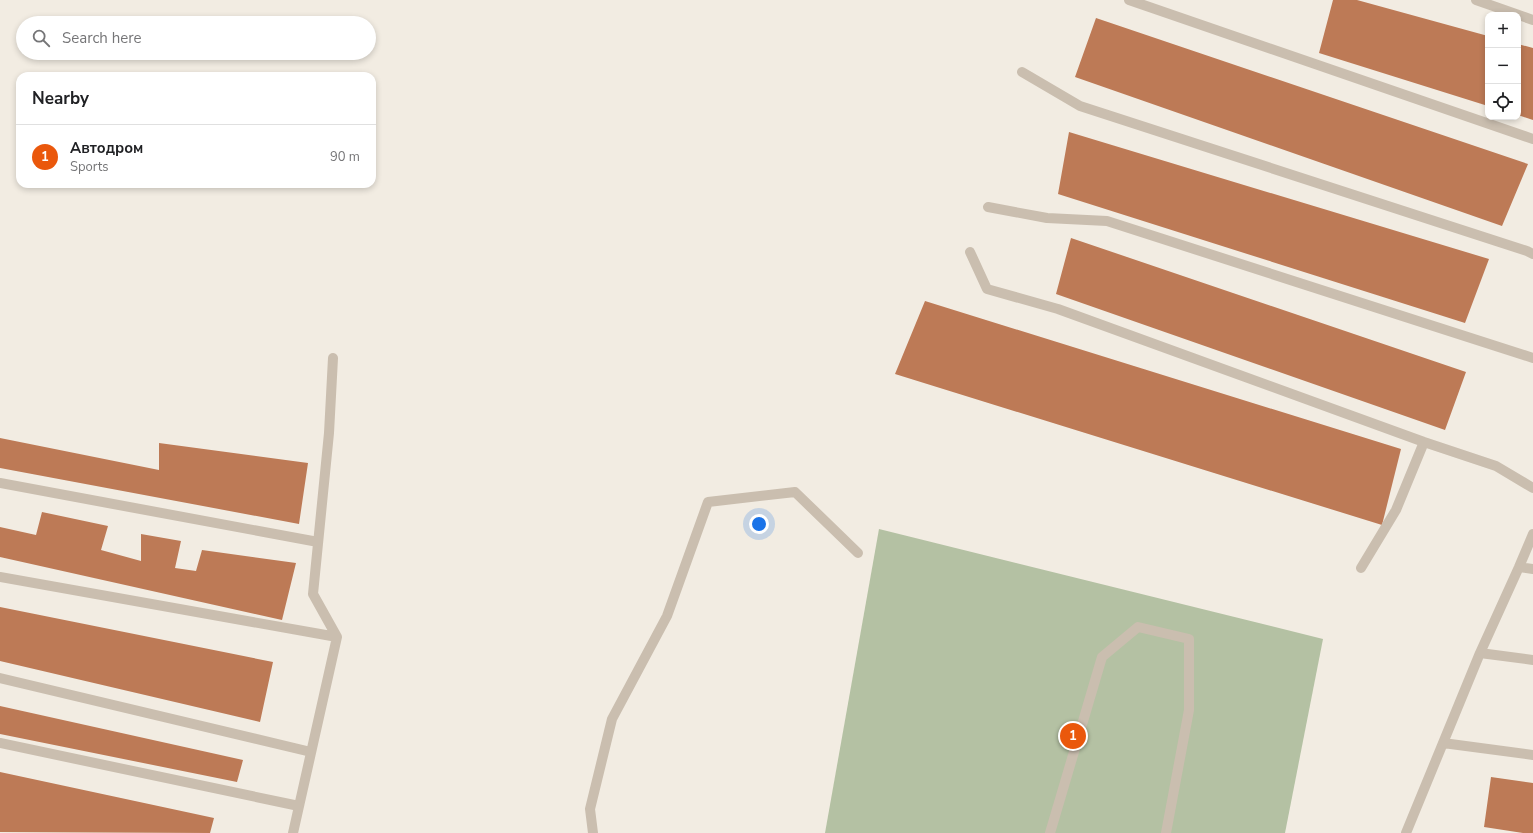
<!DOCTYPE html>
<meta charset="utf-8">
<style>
body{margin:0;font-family:"Nunito Sans",sans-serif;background:#f2f2f2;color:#202124}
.controls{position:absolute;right:12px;top:12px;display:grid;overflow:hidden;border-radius:8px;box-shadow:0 2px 6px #0003}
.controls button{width:36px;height:36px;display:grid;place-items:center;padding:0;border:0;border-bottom:1px solid #e0e0e0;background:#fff;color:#202124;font:20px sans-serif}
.you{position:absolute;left:759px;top:524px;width:14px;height:14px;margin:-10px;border:3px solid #fff;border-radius:50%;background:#1a73e8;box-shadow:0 0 0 6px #1a73e833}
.badge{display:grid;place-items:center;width:26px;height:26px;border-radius:50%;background:#ea580c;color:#fff;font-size:13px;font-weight:700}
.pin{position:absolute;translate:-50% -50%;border:2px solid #fff;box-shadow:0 1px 4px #0006}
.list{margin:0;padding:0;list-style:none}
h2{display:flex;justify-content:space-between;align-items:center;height:52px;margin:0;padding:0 16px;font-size:17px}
h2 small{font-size:13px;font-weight:400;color:#757577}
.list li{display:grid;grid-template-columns:26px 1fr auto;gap:12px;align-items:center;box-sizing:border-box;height:64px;padding:0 16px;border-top:1px solid #e0e0e0}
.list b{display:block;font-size:15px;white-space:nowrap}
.list p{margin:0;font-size:13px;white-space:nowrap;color:#757577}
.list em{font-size:13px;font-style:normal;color:#757577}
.icon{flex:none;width:22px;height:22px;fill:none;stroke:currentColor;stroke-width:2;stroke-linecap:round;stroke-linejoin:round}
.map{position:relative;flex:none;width:1533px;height:833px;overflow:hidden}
.search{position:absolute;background:#fff;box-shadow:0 2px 6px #0003;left:16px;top:16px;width:360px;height:44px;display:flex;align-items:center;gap:10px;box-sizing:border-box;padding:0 14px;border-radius:22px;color:#757577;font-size:15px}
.panel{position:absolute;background:#fff;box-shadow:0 2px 6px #0003;left:16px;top:72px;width:360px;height:116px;border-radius:12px}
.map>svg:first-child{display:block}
.green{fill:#b4c1a3}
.building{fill:#bd7a56}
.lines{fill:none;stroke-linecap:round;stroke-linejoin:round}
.minor{stroke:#cabeaf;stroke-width:10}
</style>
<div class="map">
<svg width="1533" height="833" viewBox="0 0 1533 833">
<rect width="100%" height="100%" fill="#f2ece2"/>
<path class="green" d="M879 529 1323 639 1285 833H825Z"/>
<path class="building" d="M1333 0H1357L1488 36V106L1319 53Z
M1096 18 1528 164 1502 226 1075 77Z
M1518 44 1533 48V120L1518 115Z
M1069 132 1489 259 1465 323 1058 194Z
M1071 238 1466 372 1445 430 1056 294Z
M925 301 1401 449 1382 525 895 374Z
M0 438 159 470V443L308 463 299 524 0 468Z
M42 512 108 526 101 550 141 561V534L181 541 175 568 196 571 202 550 296 563 282 620 0 557V527L36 535Z
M0 607 273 662 260 722 0 661Z
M0 706 243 760 237 782 0 734Z
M0 772 214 818 210 833 0 832Z
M1491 777 1533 783V833H1523L1484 827Z"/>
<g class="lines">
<path class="minor" d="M1129 0 1533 139
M1476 0 1533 20
M1022 72 1080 106 1527 251 1533 254
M988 207 1047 218 1107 221 1533 358
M970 252 987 289 1058 309 1424 442 1496 466 1533 488
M0 483 318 542
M1519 567 1533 569
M1361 568 1396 510 1424 442
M0 577 337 637
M1480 653 1533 660
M0 678 311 752
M0 743 299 806
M1443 743 1533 755
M293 833 337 637 313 594 329 433 333 358
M593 833 590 809 612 719 667 616 708 502 795 492 858 553
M1050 833 1102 657 1138 627 1189 639V710L1166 833
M1406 833 1480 653 1519 567 1533 534"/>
</g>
</svg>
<div class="controls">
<button>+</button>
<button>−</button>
<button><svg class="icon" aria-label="locate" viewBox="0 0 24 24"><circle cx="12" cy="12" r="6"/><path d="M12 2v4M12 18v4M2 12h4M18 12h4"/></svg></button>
</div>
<div class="you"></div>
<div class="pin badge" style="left:1073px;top:736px">1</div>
<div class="search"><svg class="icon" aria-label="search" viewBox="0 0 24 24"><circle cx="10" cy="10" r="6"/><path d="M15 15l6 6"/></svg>Search here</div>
<section class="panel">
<h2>Nearby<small></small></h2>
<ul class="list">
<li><span class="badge">1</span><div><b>Автодром</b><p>Sports</p></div><em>90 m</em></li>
</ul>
</section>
</div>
